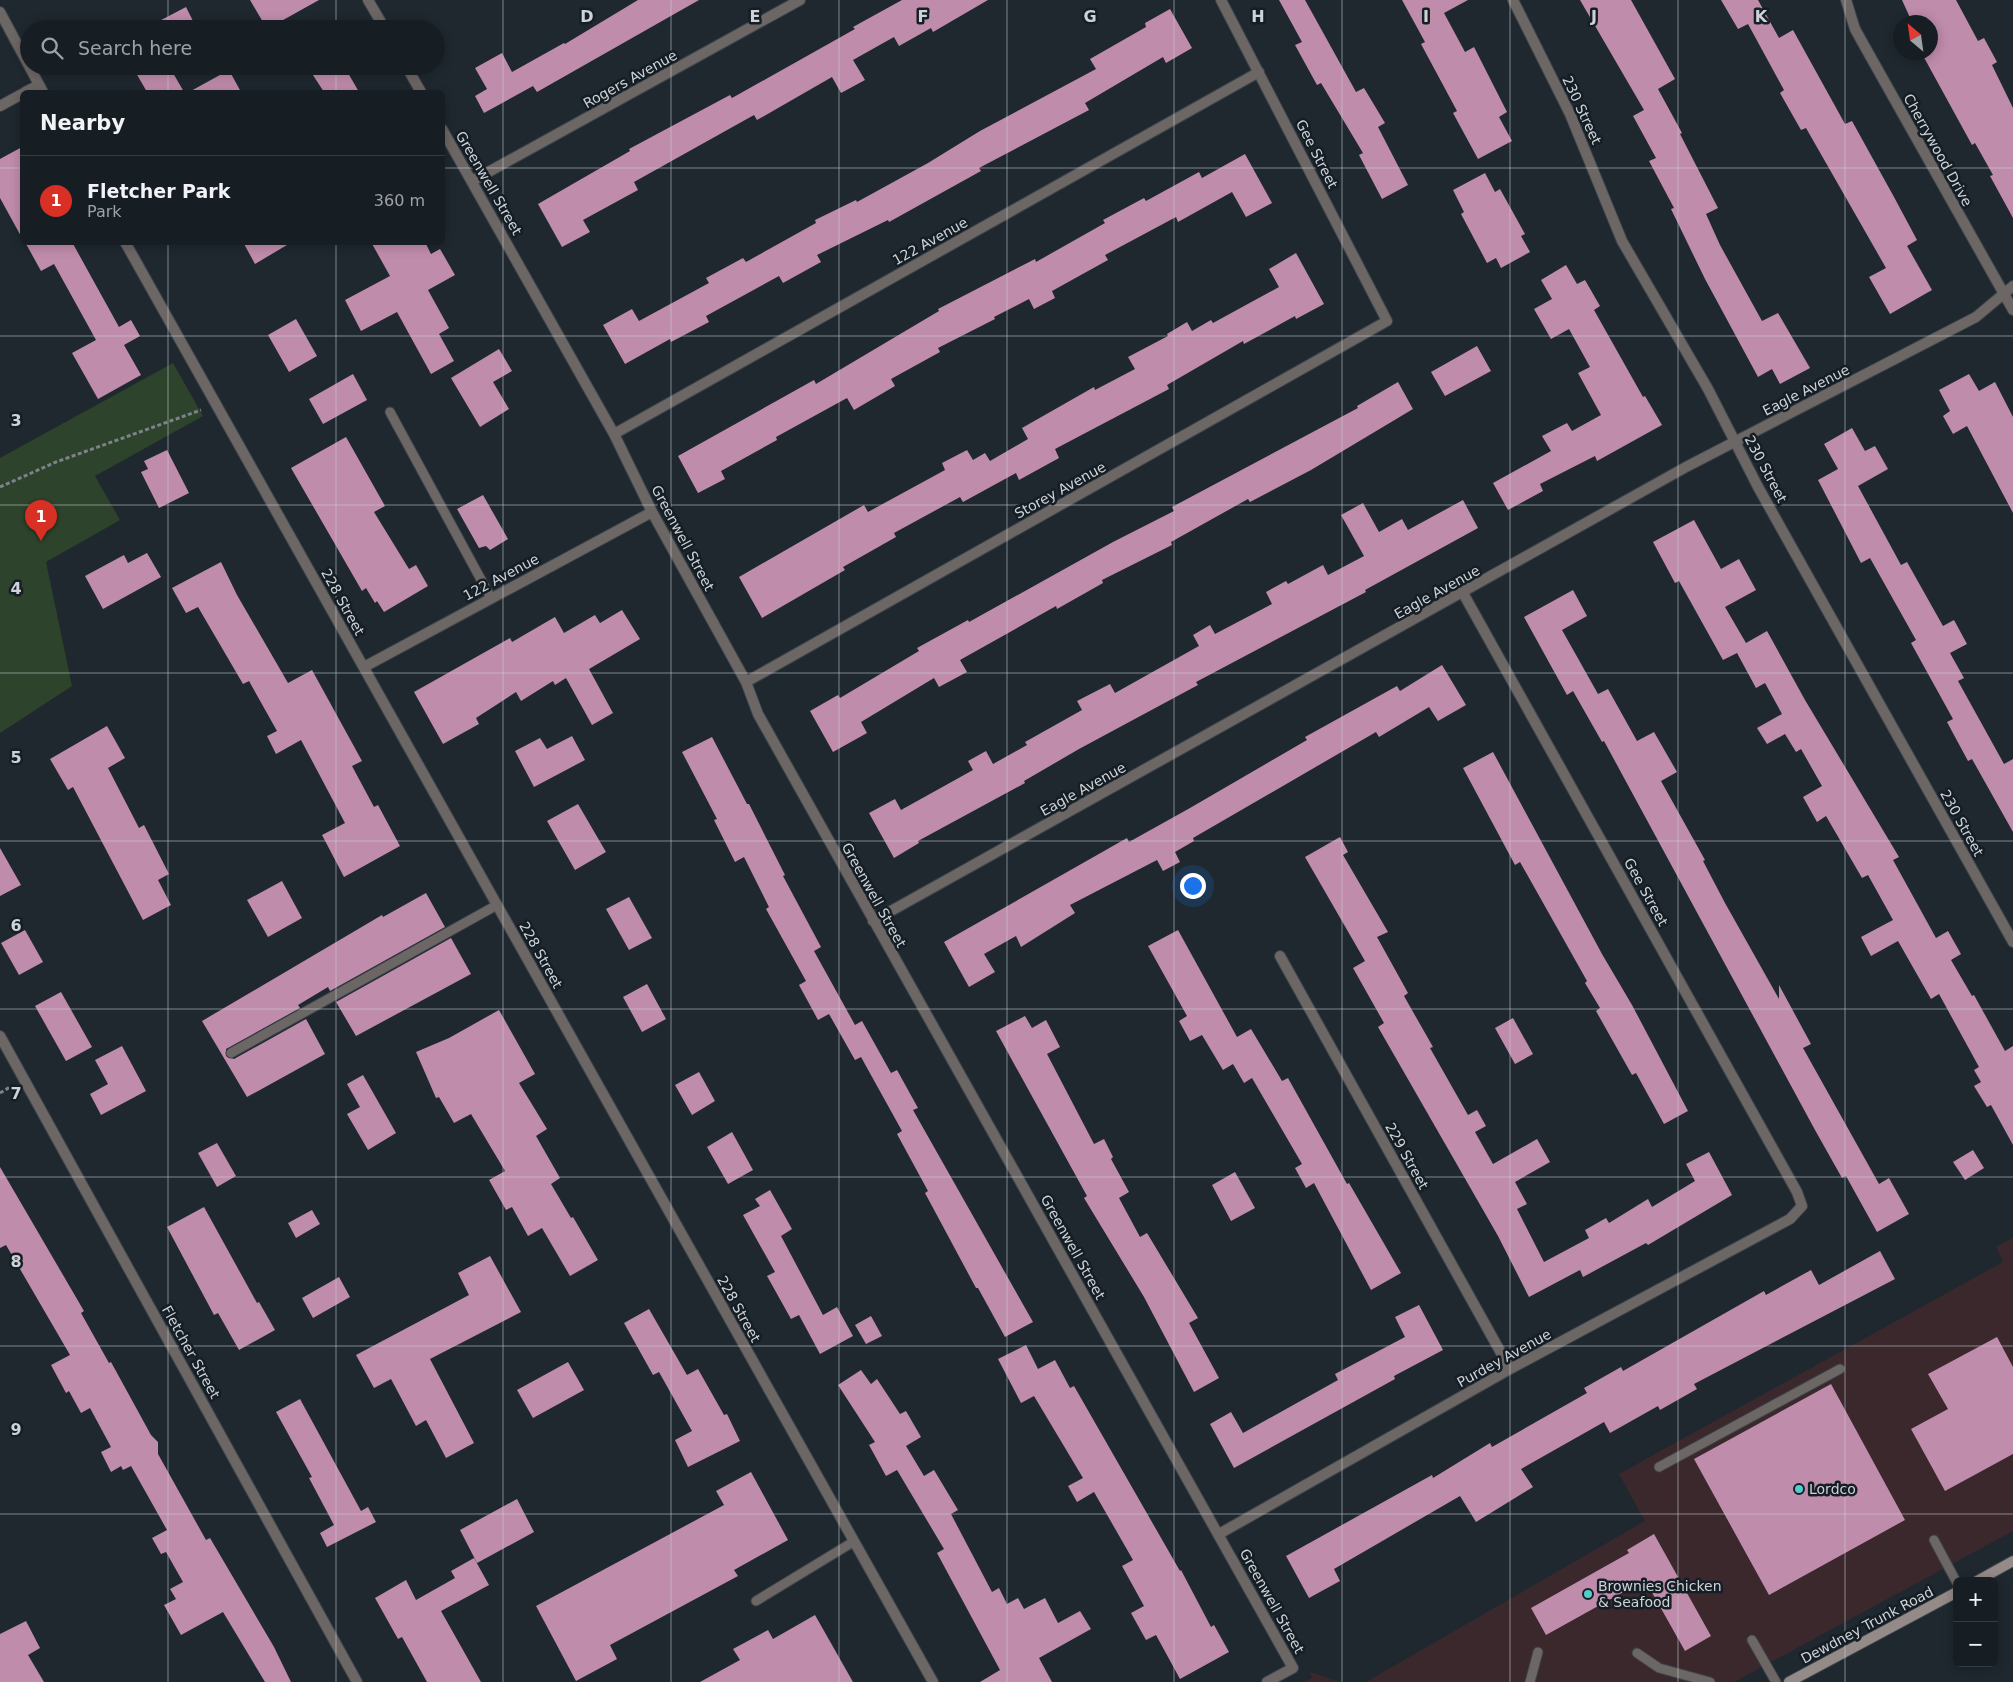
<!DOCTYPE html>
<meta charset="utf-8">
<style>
body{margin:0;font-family:"DejaVu Sans",sans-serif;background:#20272b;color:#f1f3f6}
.controls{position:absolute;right:15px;bottom:15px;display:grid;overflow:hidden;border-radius:8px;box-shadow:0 2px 12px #0003}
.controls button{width:45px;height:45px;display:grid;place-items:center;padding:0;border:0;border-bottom:1px solid #363c41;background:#171e23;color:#f1f3f6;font:25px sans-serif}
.compass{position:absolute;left:1893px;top:15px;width:45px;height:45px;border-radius:50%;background:#171e23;box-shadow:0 2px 12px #0003;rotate:331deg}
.you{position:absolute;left:1192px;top:885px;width:18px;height:18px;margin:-12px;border:4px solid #fff;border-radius:50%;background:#1a73e8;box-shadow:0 0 0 8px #1a73e833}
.badge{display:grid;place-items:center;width:32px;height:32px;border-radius:50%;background:#d93025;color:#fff;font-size:16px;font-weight:700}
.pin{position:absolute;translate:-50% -41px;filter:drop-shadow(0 1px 2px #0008)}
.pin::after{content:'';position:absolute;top:26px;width:18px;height:15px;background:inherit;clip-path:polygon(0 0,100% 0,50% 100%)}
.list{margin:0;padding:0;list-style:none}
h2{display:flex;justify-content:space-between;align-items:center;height:65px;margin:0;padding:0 20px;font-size:21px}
h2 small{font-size:16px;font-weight:400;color:#9ea2a6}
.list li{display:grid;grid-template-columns:32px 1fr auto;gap:15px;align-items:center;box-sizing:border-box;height:90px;padding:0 20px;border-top:1px solid #363c41}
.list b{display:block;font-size:19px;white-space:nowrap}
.list p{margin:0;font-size:16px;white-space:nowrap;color:#9ea2a6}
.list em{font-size:16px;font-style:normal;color:#9ea2a6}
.icon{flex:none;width:28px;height:28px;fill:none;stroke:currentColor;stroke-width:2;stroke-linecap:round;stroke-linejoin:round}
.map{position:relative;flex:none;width:2013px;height:1682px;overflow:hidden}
.search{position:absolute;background:#171e23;box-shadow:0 2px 12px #0003;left:20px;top:20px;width:425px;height:55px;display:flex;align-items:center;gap:12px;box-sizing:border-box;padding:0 18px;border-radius:28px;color:#9ea2a6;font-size:19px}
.panel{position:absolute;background:#171e23;box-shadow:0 2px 12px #0003;left:20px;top:90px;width:425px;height:155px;border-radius:8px}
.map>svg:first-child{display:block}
.commercial{fill:#3b282d}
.green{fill:#2d432b}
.building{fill:#c08cac}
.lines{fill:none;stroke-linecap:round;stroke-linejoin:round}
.service-casing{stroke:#3b434a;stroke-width:11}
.minor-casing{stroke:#3b434a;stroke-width:12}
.tertiary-casing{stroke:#3b434a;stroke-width:12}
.secondary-casing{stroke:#3b434a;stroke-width:12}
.path{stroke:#7c8389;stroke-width:3;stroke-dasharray:4 2.5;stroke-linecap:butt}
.service{stroke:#6c6665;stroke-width:9}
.minor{stroke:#6c6665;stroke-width:10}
.tertiary{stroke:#6c6665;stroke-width:10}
.secondary{stroke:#948a88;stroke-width:10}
.grid{fill:none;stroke:#ced3d8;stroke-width:1;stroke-opacity:0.55}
.poi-dot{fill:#52cdcc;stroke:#161e25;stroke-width:2}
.labels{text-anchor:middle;stroke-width:5;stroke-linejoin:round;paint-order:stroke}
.street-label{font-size:14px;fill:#ced3d8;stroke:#161e25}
.poi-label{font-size:14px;fill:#ced3d8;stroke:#161e25;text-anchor:start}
.grid-label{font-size:16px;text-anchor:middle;font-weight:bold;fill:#ced3d8;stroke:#161e25;stroke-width:5;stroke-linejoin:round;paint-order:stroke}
</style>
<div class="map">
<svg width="2013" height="1682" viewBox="0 0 2013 1682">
<rect width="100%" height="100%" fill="#1f282f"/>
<path class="commercial" d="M2013 1238V1531L1734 1682H1366L1645 1521 1619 1474 2003 1262 1996 1247Z
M1310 1672 1340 1682H1305L1312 1678Z"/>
<path class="green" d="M173 363 203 416 95 476 120 520 46 562 72 686 0 733V458Z"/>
<path class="building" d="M250 0H319L267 29Z
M638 0H699L537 92 533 86 484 113 475 96 487 89 475 68 502 53 512 72 564 43 565 44Z
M902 0H988L933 32 931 28 899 46 894 37 853 60 865 80 841 93 832 77 757 120 754 115 634 182 638 190 583 220 590 232 562 247 538 204 630 151 629 149 730 95 732 98 855 29 853 27Z
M1279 0H1305L1356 92 1364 88 1385 123 1378 127 1408 185 1382 199 1359 155 1363 153 1321 83 1317 85 1295 45 1302 42Z
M1402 0H1468L1444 13 1465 52 1474 47 1507 112 1499 117 1512 141 1478 159 1453 113 1457 111 1421 44 1425 42Z
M1580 0H1631L1675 79 1658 89 1682 133 1680 134 1718 208 1706 214 1720 245 1762 321 1778 313 1810 368 1780 384 1772 369 1758 377 1705 279 1671 209 1674 208 1649 161 1656 158 1633 116 1644 110Z
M1721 0H1758L1779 38 1793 30 1845 124 1852 121 1894 197 1917 240 1907 246 1932 290 1890 314 1869 277 1886 268 1806 128 1801 130 1780 93 1784 90 1748 24 1738 29Z
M1902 0H1956L1978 41 1984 38 1997 62 1992 65 2013 108V218L1990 176 1993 175 1975 143 1972 145 1921 52H1930V22H1912Z
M186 7 197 29H144Z
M1170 9 1192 48 1166 63 1163 57 1085 103 1089 110 979 168 981 171 889 222 888 220 817 255 821 262 783 283 779 276 706 316 709 322 671 342 670 339 625 364 603 325 632 309 639 321 709 283 706 278 743 258 746 262 816 223 815 220 856 200 857 202 928 163 980 131 1096 69 1090 59 1146 27 1145 23Z
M132 66H169L184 92H147Z
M307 66H344L359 92H324Z
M229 70 241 92H189Z
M22 147V238L0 198V159Z
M1245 154 1272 203 1246 217 1232 192 1178 222 1176 217 1105 255 1108 260 1052 291 1055 298 1034 309 1029 299 994 317 995 319 938 348 940 352 891 379 895 386 854 410 847 398 776 437 777 440 721 471 725 479 698 493 678 456 814 380 816 384 939 311 938 309 1035 259 1036 262 1105 223 1103 220 1144 198 1146 201 1199 172 1202 178Z
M1485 173 1495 192 1500 189 1525 234 1521 236 1530 252 1501 268 1496 258 1487 263 1461 214 1464 212 1453 190Z
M25 242H72L119 327 131 320 140 336 124 345 141 375 98 399 72 353 96 340 54 264 41 271Z
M243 242H292L255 264Z
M371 242H425L431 254 440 249 455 275 428 290 449 328 439 334 454 361 431 374 397 312 361 331 345 300 390 276Z
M1296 253 1324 304 1296 319 1295 316 1244 344 1243 341 1167 385 1169 389 1055 449 1059 458 1019 480 1016 473 963 502 960 497 894 533 896 537 843 567 845 570 762 618 739 577 864 505 868 512 945 470 942 463 967 450 973 460 985 453 990 461 1028 439 1022 428 1094 387 1095 390 1135 369 1128 357 1168 336 1167 334 1187 322 1192 331 1211 320 1213 323 1279 287 1269 269Z
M1566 265 1577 284 1585 280 1600 306 1594 310 1643 397 1645 396 1662 425 1597 461 1595 456 1540 484 1543 491 1508 510 1493 483 1551 451 1542 436 1567 423 1572 431 1601 415 1578 373 1590 367 1569 329 1551 339 1534 309 1552 299 1541 280Z
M296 319 317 356 289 372 268 335Z
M1477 346 1491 371 1445 396 1431 372Z
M499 349 512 371 493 382 509 409 480 427 451 378Z
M353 374 367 400 323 424 309 399Z
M1969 374 1979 391 1995 382 2013 417V513L1967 426 1953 434 1943 416 1950 411 1939 390Z
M1398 382 1413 409 1311 470 1250 502 1248 499 1171 542 1172 545 1102 580 1103 583 1057 609 1056 606 960 660 967 672 939 687 934 678 861 722 867 733 833 752 810 711 838 695 840 698 919 651 917 648 968 620 969 622 1113 542 1174 511 1172 507 1358 408 1357 406Z
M1852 428 1865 451 1875 446 1888 469 1858 486 1901 565 1907 562 1943 626 1954 620 1967 644 1950 653 1964 678 1958 681 2004 764 2013 759V832L1972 759 1968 761 1947 722 1953 719 1911 643 1916 640 1870 558 1861 563 1818 480 1838 469 1824 444Z
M346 437 385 506 374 512 409 569 416 565 428 586 384 612 377 601 375 603 366 588 362 591 291 468Z
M167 450 189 493 159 508 141 472 148 469 144 461Z
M483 495 508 539 490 550 486 546 479 548 457 509Z
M1463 500 1478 528 1365 590 1366 592 1196 682 1198 685 1079 749 1024 781 1025 783 918 841 919 843 894 858 869 813 895 799 901 810 973 770 968 761 986 751 993 764 1027 745 1025 742 1082 710 1077 701 1110 684 1115 693 1199 646 1193 635 1210 625 1215 634 1272 604 1266 592 1286 581 1288 584 1323 565 1328 575 1364 556 1341 515 1363 503 1379 532 1402 519 1408 530Z
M1694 520 1721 569 1739 559 1756 590 1725 607 1746 643 1767 631 1805 700 1899 857 1893 860 1936 938 1948 931 1961 954 1951 960 1972 996 1974 995 2005 1051 2013 1046V1145L1991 1105 1987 1107 1974 1086 1981 1082 1974 1070 1979 1067 1939 994 1931 999 1898 941 1871 956 1861 937 1893 920 1868 875 1862 878 1826 816 1817 822 1803 797 1822 786 1801 749 1796 752 1785 734 1767 744 1757 728 1782 714 1765 683 1756 688 1737 653 1723 660 1679 581 1675 583 1653 542Z
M147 553 161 577 103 609 85 576 124 555 128 563Z
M221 562 237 595 288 683 312 670 362 761 352 766 374 807 378 805 400 846 344 877 322 835 345 823 301 740 276 754 267 736 277 731 249 681 243 684 198 607 186 613 172 588Z
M1573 590 1587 616 1562 630 1598 694 1608 689 1637 741 1654 732 1677 772 1661 781 1705 860 1703 861 1725 903 1779 999V985L1811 1044 1803 1048 1879 1184 1889 1178 1909 1214 1877 1232 1846 1176 1842 1178 1815 1130 1604 741 1602 742 1573 691 1567 695 1524 617Z
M622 610 640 639 589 669 613 713 592 725 566 678 555 685 553 681 521 701 516 692 476 718 479 724 443 744 414 692 510 638 512 642 555 617 564 633 595 615 600 623Z
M1442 665 1466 705 1438 721 1429 707 1379 737 1376 732 1193 838 1194 841 1175 852 1180 862 1163 871 1157 860 1070 905 1075 913 1021 947 1016 936 984 954 995 972 969 987 944 942 1127 838 1129 842 1190 808 1307 740 1305 737 1397 686 1400 691Z
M107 726 125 758 108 768 139 828 144 825 169 874 158 880 171 905 143 920 73 787 68 790 50 759Z
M572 736 585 760 534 787 515 751 540 738 547 749Z
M712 737 747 804H749L785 875 783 876 821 947 814 951 855 1025 862 1021 891 1073 897 1070 918 1108 913 1110 1033 1322 1005 1337 978 1288H976L925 1193 928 1191 897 1134 902 1131 861 1057 855 1060 829 1014 818 1020 799 985 806 981 766 909 769 907 744 857 735 862 714 820 717 819 682 752Z
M1493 752 1602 954 1632 1005 1688 1111 1664 1124 1636 1073 1632 1075 1596 1011 1600 1008 1585 983 1587 981 1520 862 1515 865 1463 768Z
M578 804 606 852 575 870 547 821Z
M1340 837 1348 852 1343 855 1388 932 1377 937 1408 993 1404 996 1433 1047 1430 1048 1468 1115 1477 1110 1486 1126 1475 1132 1493 1164 1537 1139 1550 1162 1515 1182 1527 1204 1517 1209 1544 1262 1589 1238 1585 1230 1606 1218 1609 1223 1648 1199 1652 1207 1695 1181 1686 1164 1709 1152 1732 1195 1648 1245 1646 1243 1583 1277 1580 1270 1529 1297 1498 1236 1378 1027 1384 1023 1353 968 1365 961 1305 857Z
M0 848 21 885 0 896Z
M282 881 302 918 268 937 247 900Z
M426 893 445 927 330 991 328 987 298 1005 300 1008 226 1049V1056L234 1059 306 1019 325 1054 247 1097 202 1021 382 915 383 917Z
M629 897 652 938 629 950 606 909Z
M25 930 43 962 19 975 1 943Z
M1178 930 1237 1037 1251 1029 1282 1081 1288 1078 1347 1184 1349 1183 1401 1273 1371 1290 1314 1183 1306 1188 1295 1168 1302 1164 1252 1078 1244 1083 1233 1064 1223 1070 1202 1035 1190 1041 1179 1021 1187 1016 1148 946Z
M451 938 471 974 356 1036 336 1002Z
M647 984 666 1019 642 1032 623 997Z
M61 992 92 1047 66 1061 35 1006Z
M499 1010 535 1074 519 1083 547 1129 536 1136 560 1178 551 1184 571 1218 573 1217 598 1260 570 1276 542 1228 528 1236 512 1207 506 1210 489 1180 505 1171 471 1114 454 1123 439 1097 436 1098 416 1052 449 1038Z
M1025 1016 1032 1028 1046 1020 1060 1047 1047 1054 1094 1144 1104 1139 1113 1157 1111 1159 1129 1192 1119 1198 1140 1237 1147 1233 1198 1318 1189 1323 1219 1378 1194 1392 1144 1297 1084 1198 1087 1196 996 1031Z
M1513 1018 1533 1054 1515 1064 1495 1028Z
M122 1046 146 1091 101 1115 90 1094 108 1084 95 1060Z
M699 1072 715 1101 692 1115 675 1085Z
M363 1075 396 1133 368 1150 347 1114 360 1107 347 1084Z
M732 1132 753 1170 728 1184 707 1147Z
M217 1143 236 1176 217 1187 198 1153Z
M1973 1150 1984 1168 1965 1180 1953 1162Z
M0 1167 84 1311 81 1313 109 1363 111 1362 151 1435 158 1442V1454L206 1540 210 1538 274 1647 291 1682H265L223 1612 181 1635 164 1605 176 1599 170 1589 183 1582 166 1552 161 1554 152 1538 167 1530 131 1466 123 1470 121 1466 111 1472 101 1452 111 1447 90 1408 81 1413 69 1391 66 1393 51 1365 70 1355 6 1245 0 1248Z
M1235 1172 1255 1208 1231 1221 1212 1185Z
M770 1190 792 1229 781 1236 823 1315 837 1307 853 1336 820 1354 799 1315 791 1319 767 1276 775 1272 743 1215 760 1206 755 1199Z
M204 1207 257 1303 259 1302 275 1330 239 1350 218 1313 214 1315 167 1227Z
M312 1210 320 1224 296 1238 288 1223Z
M1880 1251 1895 1279 1694 1384 1697 1389 1660 1410 1658 1406 1610 1433 1604 1422 1521 1469 1533 1487 1476 1522 1460 1496 1334 1569 1340 1581 1309 1598 1286 1556 1432 1475 1433 1478 1490 1443 1492 1447 1587 1393 1584 1388 1621 1367 1623 1371 1764 1291 1766 1295 1811 1270 1819 1285Z
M490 1256 521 1312 430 1359 474 1443 446 1458 426 1420 416 1426 391 1379 374 1388 356 1355 469 1295 458 1273Z
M339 1277 350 1297 313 1318 302 1298Z
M1419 1305 1443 1350 1394 1376 1395 1379 1234 1468 1210 1424 1231 1412 1243 1433 1338 1380 1335 1374 1405 1337 1395 1317Z
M649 1309 687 1375 698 1369 724 1415 727 1414 740 1441 688 1467 675 1440 692 1431 659 1372 653 1375 624 1323Z
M871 1316 882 1336 866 1344 855 1325Z
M1997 1337 2013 1367V1454L1945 1491 1911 1429 1948 1409 1928 1374Z
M1026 1345 1038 1369 1055 1360 1070 1388 1074 1386 1180 1571 1181 1570 1211 1627 1214 1625 1229 1652 1180 1679 1156 1635 1146 1640 1131 1613 1144 1606 1122 1566 1133 1560 1094 1492 1077 1502 1068 1486 1083 1478 1034 1396 1021 1403 998 1359Z
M568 1362 584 1390 533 1418 517 1390Z
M861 1370 871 1384 877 1379 900 1414 906 1411 921 1437 906 1446 924 1476 934 1470 958 1510 951 1514 992 1592 999 1588 1007 1604 1018 1598 1024 1609 1045 1598 1058 1623 1080 1611 1091 1629 1039 1658 1052 1682H980L1000 1670 937 1553 944 1549 897 1470 886 1476 869 1445 875 1442 838 1385Z
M1831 1384 1905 1520 1769 1595 1694 1459Z
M300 1399 361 1511 368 1507 376 1522 327 1547 320 1533 334 1525 309 1478 312 1477 276 1412Z
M751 1472 788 1540 734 1570 738 1576 610 1645 617 1659 576 1681 536 1606 724 1505 716 1491Z
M517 1499 534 1532 477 1563 460 1530Z
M1654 1534 1711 1636 1685 1651 1645 1580 1546 1635 1531 1608 1629 1553 1627 1550Z
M474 1558 489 1585 441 1611 481 1682H427L402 1637 398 1639 375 1598 406 1580 416 1600 455 1578 451 1571Z
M815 1615 853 1682H700L740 1660 733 1649 768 1630 773 1639Z
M26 1621 40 1648 28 1655 44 1682H0V1634Z"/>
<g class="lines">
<g class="service-casing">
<path id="service" d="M390 412 491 598
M231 1053 497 905
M1659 1467 1840 1369
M1934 1540 1957 1583
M756 1601 853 1542
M1752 1640 1776 1682
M1637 1653 1659 1668 1710 1682
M1530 1682 1538 1652"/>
</g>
<g class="minor-casing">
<path id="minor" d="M368 0 385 29
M1846 0 1855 29 1865 47 2013 310
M406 66 421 92
M25 92 39 85
M0 106 22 94
M442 129 614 434 652 512 746 682 758 714 1293 1668 1267 1682
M472 181 800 0
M614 434 1259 72
M364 667 652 512
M746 682 1387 321 1221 0
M873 921 1686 467 1976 317 2013 286
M1280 956 1510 1369
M0 1036 357 1682
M1219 1534 1510 1369 1790 1219 1802 1206 1797 1192 1463 593"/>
</g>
<g class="tertiary-casing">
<path id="tertiary" d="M1513 0 1570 114 1622 241 1708 389 1758 487 2013 942
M0 12 29 66
M29 66 43 92
M125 242 933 1682"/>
</g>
<g class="secondary-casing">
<path id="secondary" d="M1977 1581 2013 1561
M1789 1682 1957 1592"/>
</g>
<path class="path" d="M0 487 56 462 201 410
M0 1093 10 1087"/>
<use href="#service" class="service"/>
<use href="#minor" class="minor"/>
<use href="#tertiary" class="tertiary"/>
<use href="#secondary" class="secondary"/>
</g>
<path class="grid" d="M168 0V29M336 0V29M503 0V1682M671 0V1682M839 0V1682M1007 0V1682M1174 0V1682M1342 0V1682M1510 0V1682M1678 0V1682M1845 0V1682M168 66V92M336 66V92M0 168H22M442 168H2013M168 242V1682M336 242V1682M0 336H2013M0 505H2013M0 673H2013M0 841H2013M0 1009H2013M0 1177H2013M0 1346H2013M0 1514H2013"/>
<g class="poi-dot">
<circle cx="1799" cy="1489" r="5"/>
<circle cx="1588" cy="1594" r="5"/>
</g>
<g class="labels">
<g class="street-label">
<text transform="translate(630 79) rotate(-29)" y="5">Rogers Avenue</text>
<text transform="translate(1582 110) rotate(65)" y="5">230 Street</text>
<text transform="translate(1938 150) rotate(61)" y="5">Cherrywood Drive</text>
<text transform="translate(1317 154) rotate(63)" y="5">Gee Street</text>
<text transform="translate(489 183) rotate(60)" y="5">Greenwell Street</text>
<text transform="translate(930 241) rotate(-29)" y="5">122 Avenue</text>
<text transform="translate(1806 390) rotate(-27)" y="5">Eagle Avenue</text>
<text transform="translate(1766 469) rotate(62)" y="5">230 Street</text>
<text transform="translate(1060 490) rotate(-29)" y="5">Storey Avenue</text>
<text transform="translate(683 538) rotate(62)" y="5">Greenwell Street</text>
<text transform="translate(501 577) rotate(-28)" y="5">122 Avenue</text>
<text transform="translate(1437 592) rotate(-29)" y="5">Eagle Avenue</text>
<text transform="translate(343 602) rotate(61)" y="5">228 Street</text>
<text transform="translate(1083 789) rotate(-29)" y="5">Eagle Avenue</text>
<text transform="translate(1962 823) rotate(61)" y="5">230 Street</text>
<text transform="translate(1646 892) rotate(61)" y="5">Gee Street</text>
<text transform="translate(874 895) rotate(61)" y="5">Greenwell Street</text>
<text transform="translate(541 955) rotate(61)" y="5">228 Street</text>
<text transform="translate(1407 1156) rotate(61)" y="5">229 Street</text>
<text transform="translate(1073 1247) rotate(61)" y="5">Greenwell Street</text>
<text transform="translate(739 1309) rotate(61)" y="5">228 Street</text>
<text transform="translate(191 1352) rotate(61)" y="5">Fletcher Street</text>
<text transform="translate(1504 1358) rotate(-29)" y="5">Purdey Avenue</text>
<text transform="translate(1272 1601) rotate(61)" y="5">Greenwell Street</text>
<text transform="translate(1867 1625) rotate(-28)" y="5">Dewdney Trunk Road</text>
</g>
<g class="poi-label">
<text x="1809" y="1494">Lordco</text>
<text x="1598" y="1591">Brownies Chicken<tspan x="1598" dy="16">&amp; Seafood</tspan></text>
</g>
</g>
<g class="grid-label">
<text x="587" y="22">D</text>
<text x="755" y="22">E</text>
<text x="923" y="22">F</text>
<text x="1090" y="22">G</text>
<text x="1258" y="22">H</text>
<text x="1426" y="22">I</text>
<text x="1594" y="22">J</text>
<text x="1761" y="22">K</text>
<text x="16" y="426">3</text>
<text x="16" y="594">4</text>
<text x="16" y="763">5</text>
<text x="16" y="931">6</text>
<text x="16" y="1099">7</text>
<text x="16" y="1267">8</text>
<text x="16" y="1435">9</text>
</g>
</svg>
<div class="controls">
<button>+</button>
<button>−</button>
</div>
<svg class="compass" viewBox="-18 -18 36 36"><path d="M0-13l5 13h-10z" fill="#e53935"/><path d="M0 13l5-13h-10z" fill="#9ea2a6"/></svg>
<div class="you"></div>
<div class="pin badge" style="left:41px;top:541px">1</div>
<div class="search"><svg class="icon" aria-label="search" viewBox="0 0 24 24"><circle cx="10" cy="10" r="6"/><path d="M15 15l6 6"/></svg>Search here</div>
<section class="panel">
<h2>Nearby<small></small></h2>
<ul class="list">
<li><span class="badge">1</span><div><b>Fletcher Park</b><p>Park</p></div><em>360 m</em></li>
</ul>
</section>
</div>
